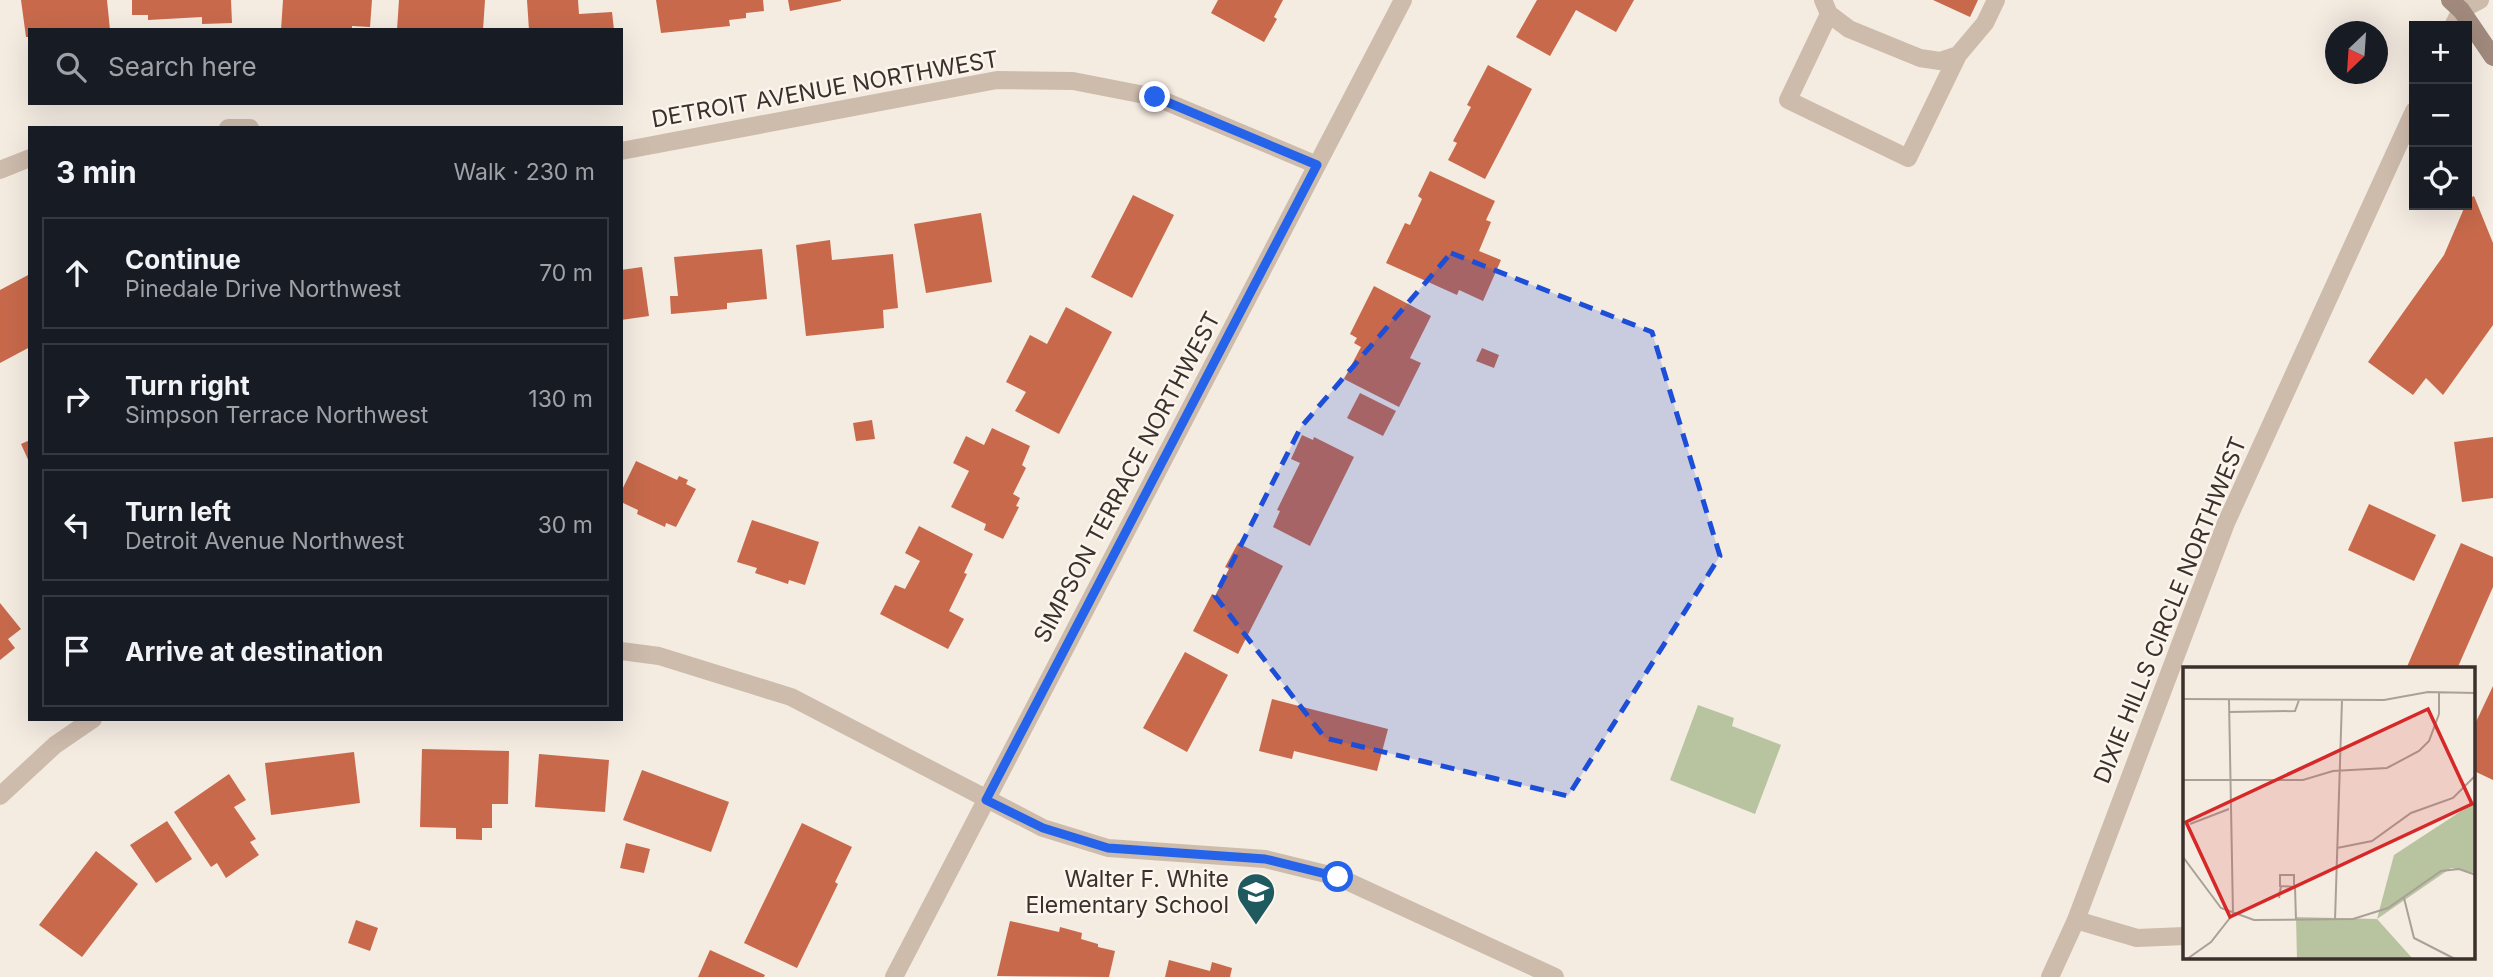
<!DOCTYPE html>
<meta charset="utf-8">
<style>
body{margin:0;font-family:Inter,sans-serif;background:#20242c;color:#f1f3f6}
.controls{position:absolute;right:21px;top:21px;display:grid;overflow:hidden;border-radius:0px;box-shadow:0 7px 28px #0002}
.controls button{width:63px;height:63px;display:grid;place-items:center;padding:0;border:0;border-bottom:2px solid #363941;background:#171b24;color:#f1f3f6;font:35px sans-serif}
.compass{position:absolute;left:2325px;top:21px;width:63px;height:63px;border-radius:50%;background:#171b24;box-shadow:0 7px 28px #0002;rotate:205deg}
.stop{position:absolute;width:21px;height:21px;margin:-16px;border:5px solid #2563eb;border-radius:50%;background:#fff}
.stop.end{background:#2563eb;border-color:#fff;box-shadow:0 2px 7px #0008}
.list{margin:0;padding:0;list-style:none}
h2{display:flex;justify-content:space-between;align-items:center;height:91px;margin:0;padding:0 28px;font-size:30px}
h2 small{font-size:23px;font-weight:400;color:#9ea1a6}
.list li{display:grid;grid-template-columns:46px 1fr auto;gap:21px;align-items:center;box-sizing:border-box;height:112px;margin:0 14px 14px;padding:0 14px;border:2px solid #363941;border-radius:0px}
.list b{display:block;font-size:26px;white-space:nowrap}
.list p{margin:0;font-size:23px;white-space:nowrap;color:#9ea1a6}
.list em{font-size:23px;font-style:normal;color:#9ea1a6}
.icon{flex:none;width:38px;height:38px;fill:none;stroke:currentColor;stroke-width:2;stroke-linecap:round;stroke-linejoin:round}
.map{position:relative;flex:none;width:2493px;height:977px;overflow:hidden}
.search{position:absolute;background:#171b24;box-shadow:0 7px 28px #0002;left:28px;top:28px;width:595px;height:77px;display:flex;align-items:center;gap:18px;box-sizing:border-box;padding:0 24px;border-radius:0px;color:#9ea1a6;font-size:26px}
.panel{position:absolute;background:#171b24;box-shadow:0 7px 28px #0002;left:28px;top:126px;width:595px;height:595px;border-radius:0px}
.map>svg:first-child{display:block}
.green{fill:#b8c4a0}
.building{fill:#c8694b}
.lines{fill:none;stroke-linecap:round;stroke-linejoin:round}
.service{stroke:#cdbbac;stroke-width:18}
.minor{stroke:#cdbbac;stroke-width:18}
.secondary{stroke:#a18a7d;stroke-width:18}
.route{stroke:#2563eb;stroke-width:9}
.marked{fill:#1d4ed8;fill-opacity:0.2;stroke:#1d4ed8;stroke-width:5;stroke-dasharray:14 9;stroke-linejoin:round}
.labels{text-anchor:middle;stroke-width:5;stroke-linejoin:round;paint-order:stroke}
.street-label{font-size:23px;fill:#3b302b;stroke:#fbf5ee}
.poi-label{font-size:23px;fill:#3b302b;stroke:#fbf5ee;text-anchor:end}
.inset-road{fill:none;stroke:#aaa098;stroke-width:2}
.view{fill:#d62828;fill-opacity:0.15;stroke:#d62828;stroke-width:3.5}
.inset-edge{fill:none;stroke:#3b302b;stroke-width:3.5}
</style>
<div class="map">
<svg width="2493" height="977" viewBox="0 0 2493 977">
<rect width="100%" height="100%" fill="#f4ebe1"/>
<path class="green" d="M1698 705 1734 718 1732 726 1781 745 1755 814 1670 780Z"/>
<path class="building" d="M21 0H107L110 30H30V37H26Z
M132 0H231L232 23 202 24V17L148 20V15H132Z
M283 0H372L370 27 352 26V30H281Z
M399 0H485L483 30H397Z
M527 0H578L579 14 612 12 614 30H529Z
M656 0H763L764 11 746 13V18L729 20 730 26 661 33Z
M788 0H841V1L790 11Z
M1218 0H1283L1274 17 1277 19 1264 42 1211 13Z
M1537 0H1634L1616 32 1576 10 1550 56 1516 37Z
M1933 0H1978L1970 17Z
M1488 65 1532 89 1485 179 1448 160 1457 143 1453 141 1471 107 1467 105Z
M1430 171 1495 201 1486 220 1491 222 1479 251 1501 260 1483 301 1459 290 1457 295 1386 263 1405 223 1410 225 1422 199 1418 196Z
M1133 195 1174 215 1132 298 1091 277Z
M2474 196 2493 243V325L2443 395 2426 378 2413 395 2368 362 2444 255 2468 199Z
M981 213 992 282 926 293 914 224Z
M830 240 832 260 893 254 898 308 883 310 884 328 806 336 796 245Z
M762 249 767 299 727 303V309L671 314 670 296H678L674 257Z
M642 267 649 316 621 320V270Z
M30 274V347L0 363V290Z
M1374 286 1431 316 1410 358 1421 363 1399 407 1344 379 1361 347 1354 343 1357 338 1350 334Z
M1066 307 1112 332 1059 434 1015 411 1026 392 1006 382 1030 335 1047 344Z
M1482 348 1499 355 1494 368 1476 361Z
M1360 393 1396 411 1383 436 1347 418Z
M872 420 875 439 856 441 853 423Z
M992 428 1030 446 1022 465 1026 468 1013 494 1020 498 1016 506 1019 507 1003 539 984 530 986 524 951 507 969 471 953 463 966 436 984 445Z
M1302 435 1313 440 1314 437 1354 457 1310 546 1273 527 1280 511 1277 510 1300 463 1291 459Z
M2493 437V498L2462 502 2454 442Z
M30 440V464L21 444Z
M636 461 677 480 679 476 688 480 686 484 696 489 676 527 666 523 665 527 637 514 638 510 621 502V492Z
M2369 504 2436 535 2414 581 2348 550Z
M752 520 819 542 805 585 789 580 788 584 755 573 757 568 737 562Z
M919 526 973 554 964 573 967 574 949 611 964 619 948 649 880 614 895 585 905 589 920 561 905 553Z
M1238 543 1283 566 1238 654 1193 631 1212 594 1215 596 1229 569 1225 567Z
M2461 543 2493 557V587L2457 669H2406Z
M0 603 21 629 8 639 15 648 0 660Z
M1185 652 1228 675 1187 752 1143 728Z
M2493 686V780L2474 771V726Z
M1272 699 1388 729 1377 771 1294 751 1292 759 1259 751Z
M422 749 509 751 508 804H492V828H482V840L456 839V828L420 827Z
M354 752 360 803 271 815 265 763Z
M539 754 609 760 605 812 535 807Z
M642 770 729 802 711 852 623 820Z
M229 774 246 800 234 807 256 839 250 842 259 855 226 878 217 863 211 867 174 812Z
M167 821 192 859 156 883 130 845Z
M802 823 852 847 835 882 838 884 797 968 744 943Z
M626 843 650 849 644 873 620 868Z
M96 851 138 884 82 957 39 925Z
M356 920 378 928 370 951 348 943Z
M1010 921 1059 932 1060 927 1082 933 1081 939 1098 944V947L1115 951 1109 977 997 976Z
M710 950 765 975 764 977H698Z
M1169 960 1210 971 1212 962 1232 968 1230 977H1165Z"/>
<g class="lines">
<path class="service" d="M1823 0 1829 14 1849 29 1920 58 1940 61 1958 55 1985 23 1996 0
M1829 14 1788 100 1908 158 1958 55
M2076 920 2137 938 2185 936"/>
<path class="minor" d="M2453 26 2461 10 2480 0
M228 128H250
M621 151 997 80 1073 81 1155 97 1317 165
M0 170 30 158
M621 651 659 656 791 697 1043 828 1108 848 1265 859 1338 877 1555 977
M0 796 55 745 93 719
M894 977 1403 0
M2050 977 2076 920 2226 523 2414 111"/>
<path class="secondary" d="M2450 0 2461 10 2493 57"/>
</g>
<g class="lines">
<path class="route" d="M1155 97 1317 165 986 800 1043 828 1108 848 1265 859 1338 877"/>
</g>
<path class="marked" d="M1451 253 1652 332 1720 556 1568 796 1325 738 1215 596 1301 427Z"/>
<defs>
<g id="school-pin" transform="scale(2.0125)"><path d="M0 17L-7.5 6A9.5 9.5 0 1 1 7.5 6Z" fill="#1f5a5e" stroke="#fbf5ee"/><path d="M0-5L7-2L0 1L-7-2ZM-4 1L0 2.5L4 1V4Q0 6-4 4Z" fill="#fff"/></g>
</defs>
<g fill-rule="evenodd">
<use href="#school-pin" x="1256" y="892"/>
</g>
<g class="labels">
<g class="street-label">
<text transform="translate(825 89) rotate(-10)" y="8">DETROIT AVENUE NORTHWEST</text>
<text transform="translate(1127 477) rotate(-62)" y="8">SIMPSON TERRACE NORTHWEST</text>
<text transform="translate(2170 610) rotate(-68)" y="8">DIXIE HILLS CIRCLE NORTHWEST</text>
</g>
<g class="poi-label">
<text x="1229" y="887">Walter F. White<tspan x="1229" dy="26">Elementary School</tspan></text>
</g>
</g>
<g transform="translate(2183 667)">
<rect width="292" height="292" fill="#f4ebe1"/>
<path d="M292 135V206L268 201 194 252 230 292H114L113 250 194 252 211 188Z" fill="#b8c4a0"/>
<path class="inset-road" d="M0 32 201 33 245 25 293 26M46 45 112 44 116 33M0 113H120L150 104 204 101 236 84 246 74 256 47V25M7 157 46 142M154 181 189 174 228 146 270 131 293 108M0 190 38 241 71 253 170 252 205 241 258 204 276 202 293 208M97 220V208H111V218M96 231 98 219 112 220 113 253M221 231 231 271 272 292M152 253 159 33M4 292 28 275 50 247 46 33"/>
<path class="view" d="M245 42 289 137 47 250 3 155Z"/>
<rect width="292" height="292" class="inset-edge"/>
</g>
</svg>
<div class="controls">
<button>+</button>
<button>−</button>
<button><svg class="icon" aria-label="locate" viewBox="0 0 24 24"><circle cx="12" cy="12" r="6"/><path d="M12 2v4M12 18v4M2 12h4M18 12h4"/></svg></button>
</div>
<svg class="compass" viewBox="-18 -18 36 36"><path d="M0-13l5 13h-10z" fill="#e53935"/><path d="M0 13l5-13h-10z" fill="#9ea1a6"/></svg>
<div class="stop" style="left:1338px;top:877px"></div>
<div class="stop end" style="left:1155px;top:97px"></div>
<div class="search"><svg class="icon" aria-label="search" viewBox="0 0 24 24"><circle cx="10" cy="10" r="6"/><path d="M15 15l6 6"/></svg>Search here</div>
<section class="panel">
<h2>3 min<small>Walk · 230 m</small></h2>
<ul class="list">
<li><svg class="icon" aria-label="ahead" viewBox="0 0 24 24"><path d="M12 20V5M6 11l6-6 6 6"/></svg><div><b>Continue</b><p>Pinedale Drive Northwest</p></div><em>70 m</em></li>
<li><svg class="icon" aria-label="right" viewBox="0 0 24 24"><path d="M7 20v-9h11M14 6l5 5-5 5"/></svg><div><b>Turn right</b><p>Simpson Terrace Northwest</p></div><em>130 m</em></li>
<li><svg class="icon" aria-label="left" viewBox="0 0 24 24"><path d="M17 20v-9H6M10 6l-5 5 5 5"/></svg><div><b>Turn left</b><p>Detroit Avenue Northwest</p></div><em>30 m</em></li>
<li><svg class="icon" aria-label="arrive" viewBox="0 0 24 24"><path d="M6 21V4h12l-3 4 3 4H6"/></svg><div><b>Arrive at destination</b></div></li>
</ul>
</section>
</div>
